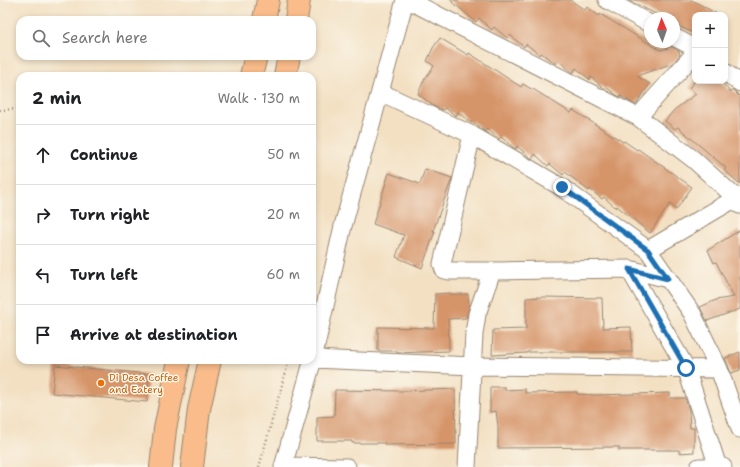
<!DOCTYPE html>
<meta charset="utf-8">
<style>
body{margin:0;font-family:"Shantell Sans",sans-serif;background:#f2f2f2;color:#202124}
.controls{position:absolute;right:12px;top:12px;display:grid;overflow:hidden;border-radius:8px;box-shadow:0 2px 6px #0003}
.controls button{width:36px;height:36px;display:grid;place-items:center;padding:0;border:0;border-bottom:1px solid #e0e0e0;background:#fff;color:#202124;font:20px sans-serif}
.compass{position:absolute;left:644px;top:12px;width:36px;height:36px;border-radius:50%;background:#fff;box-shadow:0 2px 6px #0003;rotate:358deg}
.stop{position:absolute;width:12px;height:12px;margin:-9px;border:3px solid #1f6fb2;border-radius:50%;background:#fff}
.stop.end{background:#1f6fb2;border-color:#fff;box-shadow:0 1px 4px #0008}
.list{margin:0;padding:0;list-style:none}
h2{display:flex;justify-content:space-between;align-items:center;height:52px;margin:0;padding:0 16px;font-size:17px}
h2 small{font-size:13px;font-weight:400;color:#757577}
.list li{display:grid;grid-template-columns:26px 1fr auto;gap:12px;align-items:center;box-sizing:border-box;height:60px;padding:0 16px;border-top:1px solid #e0e0e0}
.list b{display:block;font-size:15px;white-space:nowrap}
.list em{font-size:13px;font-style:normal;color:#757577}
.icon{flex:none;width:22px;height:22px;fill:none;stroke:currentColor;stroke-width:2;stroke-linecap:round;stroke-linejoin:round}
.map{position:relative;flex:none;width:740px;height:467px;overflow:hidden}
.search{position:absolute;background:#fff;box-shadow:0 2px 6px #0003;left:16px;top:16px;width:300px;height:44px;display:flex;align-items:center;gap:10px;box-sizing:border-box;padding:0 14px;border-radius:12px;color:#757577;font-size:15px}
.panel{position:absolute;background:#fff;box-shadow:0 2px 6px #0003;left:16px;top:72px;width:300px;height:292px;border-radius:12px}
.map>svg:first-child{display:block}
.building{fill:#d69469}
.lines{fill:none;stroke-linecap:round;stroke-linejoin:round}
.minor-casing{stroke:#978570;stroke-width:19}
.primary-casing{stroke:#978570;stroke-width:24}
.path{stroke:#978570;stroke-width:2.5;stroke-dasharray:1 3;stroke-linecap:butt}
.minor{stroke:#fff;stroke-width:17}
.primary{stroke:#f9bc8a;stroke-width:22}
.route{stroke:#1f6fb2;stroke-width:5}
.food-dot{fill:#e8710a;stroke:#fbf7ec;stroke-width:1.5}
.labels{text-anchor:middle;stroke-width:3;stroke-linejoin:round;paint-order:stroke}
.food-label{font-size:10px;fill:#c56008;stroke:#fbf7ec;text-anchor:start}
</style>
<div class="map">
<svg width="740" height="467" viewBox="0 0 740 467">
<rect width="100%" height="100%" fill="#fbf7ec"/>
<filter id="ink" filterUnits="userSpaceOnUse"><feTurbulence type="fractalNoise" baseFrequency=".025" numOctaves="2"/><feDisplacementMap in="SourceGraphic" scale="8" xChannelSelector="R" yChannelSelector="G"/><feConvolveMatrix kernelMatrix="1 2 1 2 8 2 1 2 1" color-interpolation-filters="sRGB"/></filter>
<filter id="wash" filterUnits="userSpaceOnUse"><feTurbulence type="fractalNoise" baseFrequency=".012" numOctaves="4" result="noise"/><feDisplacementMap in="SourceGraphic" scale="16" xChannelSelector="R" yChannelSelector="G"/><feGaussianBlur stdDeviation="0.9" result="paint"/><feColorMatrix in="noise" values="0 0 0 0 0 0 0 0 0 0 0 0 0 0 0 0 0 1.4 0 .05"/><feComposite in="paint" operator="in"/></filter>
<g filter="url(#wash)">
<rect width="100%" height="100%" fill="#f3e0c2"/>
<g id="blocks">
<path class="building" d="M450 0H570L585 10 587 7 599 16 600 14 660 50 672 47 679 51 680 55 673 63 637 76 650 84 635 105 621 96 620 97 615 94 606 87 605 89 591 77 590 80 576 68 573 73 558 60 556 64 541 53 540 55 526 44 524 47 510 35 507 38 494 27 492 30 479 18 476 22Z
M628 0H692L719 15H695V34L674 24V18H664Z
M440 38 468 55 469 53 521 87 523 84 533 90V89L571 113 573 110 623 142 624 141 637 150 638 149 692 187 676 210 670 204 650 233 617 206 616 208 604 197 602 199 590 189 589 191 565 172 563 175 550 164 548 166 535 154 532 159 517 146 516 149 514 148 501 137 499 139 487 129 485 131 472 121 471 123 458 112 456 116 445 108 443 110 435 107 418 94 424 80 434 66 427 61 433 48Z
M695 81H720L730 92 733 90 740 97V184L724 170 726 168 678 127 675 129 665 121 674 110 696 94 689 88Z
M425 169 452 178 433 231H435L422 268 396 257 404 235 373 224 389 173 420 184Z
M740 230V309L707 321 700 307 716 300 734 297 716 262 714 263 708 250Z
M450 293V294H468L469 308 466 318 448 319 449 351 397 353V351H378V327L434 328 435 294Z
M541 297 602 298 603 328 631 327 632 352H527V353L492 355 493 330 526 329V298Z
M740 352V370L731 373 725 358Z
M55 365 149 374 147 402 52 393Z
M490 387H505V390L525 389V393L577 392V394L595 395 670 393V398H685L689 411 690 428H694V452L679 453V450H619V447L498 448V426L496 411 490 412Z
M455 389 456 444 385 445V443H352V441H317V417L334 416 335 390 401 391Z"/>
</g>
</g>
<g filter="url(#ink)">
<use href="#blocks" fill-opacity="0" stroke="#978570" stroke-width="1"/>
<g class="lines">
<g class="minor-casing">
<path id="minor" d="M408 0 638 117 693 159 736 198 740 196
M607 0 650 24
M674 37 695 48
M725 72 740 83
M380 92 405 0
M638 117 695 53
M472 135 442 264 444 270 449 271H492
M648 250 736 198 740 205
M629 269 686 368 718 467
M313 359 473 366 719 369
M283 466 347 467
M283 467 313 359 343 226 380 92 472 135 561 187 648 250 692 313 719 369 740 429
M467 467 474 334 477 314 492 271 629 269 668 279
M699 467H723"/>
</g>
<g class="primary-casing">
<path id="primary" d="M264 20 268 0
M296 20 299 0
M251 76 256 56
M285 76 289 56
M161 467 165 429 179 360
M192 467 199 409 210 360"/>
</g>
<path class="path" d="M0 110 20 109
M259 467 289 360"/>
<use href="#minor" class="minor"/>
<use href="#primary" class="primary"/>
</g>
</g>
<g class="lines" filter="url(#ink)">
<path class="route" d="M562 187 648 250 668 279 629 269 686 368"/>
</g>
<circle class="food-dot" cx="101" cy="383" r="4"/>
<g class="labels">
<g class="food-label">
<text x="109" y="381">Di Desa Coffee<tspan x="109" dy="12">and Eatery</tspan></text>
</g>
</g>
</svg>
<div class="controls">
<button>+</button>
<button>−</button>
</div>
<svg class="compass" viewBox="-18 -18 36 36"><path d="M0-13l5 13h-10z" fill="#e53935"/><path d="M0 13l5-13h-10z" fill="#757577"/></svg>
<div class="stop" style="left:686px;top:368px"></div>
<div class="stop end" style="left:562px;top:187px"></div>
<div class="search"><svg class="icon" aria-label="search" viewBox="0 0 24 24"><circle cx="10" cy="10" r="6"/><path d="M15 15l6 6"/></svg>Search here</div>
<section class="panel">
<h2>2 min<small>Walk · 130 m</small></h2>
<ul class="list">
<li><svg class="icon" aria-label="ahead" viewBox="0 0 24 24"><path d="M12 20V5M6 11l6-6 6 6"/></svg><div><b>Continue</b></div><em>50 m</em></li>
<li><svg class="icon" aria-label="right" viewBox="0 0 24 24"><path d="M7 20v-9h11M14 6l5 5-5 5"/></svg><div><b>Turn right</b></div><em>20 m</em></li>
<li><svg class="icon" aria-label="left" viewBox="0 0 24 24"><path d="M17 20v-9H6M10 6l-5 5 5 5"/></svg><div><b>Turn left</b></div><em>60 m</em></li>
<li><svg class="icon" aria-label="arrive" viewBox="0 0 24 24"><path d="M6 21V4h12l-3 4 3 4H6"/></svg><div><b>Arrive at destination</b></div></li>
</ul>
</section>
</div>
